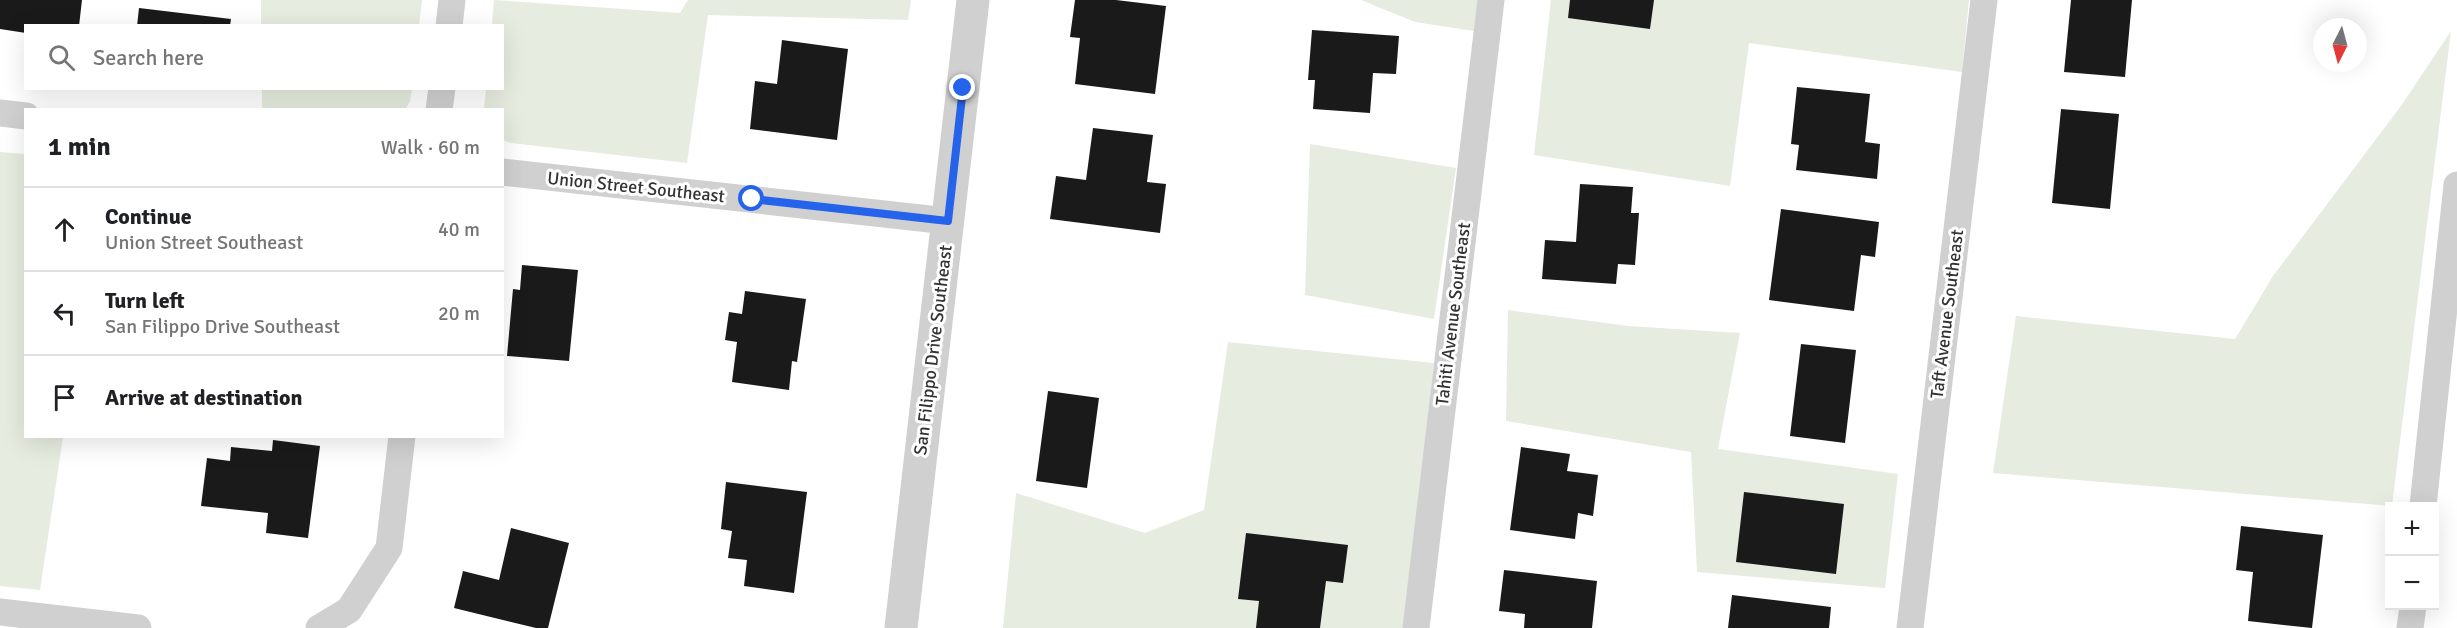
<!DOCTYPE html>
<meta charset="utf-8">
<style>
body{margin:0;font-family:Signika,sans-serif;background:#f6f6f6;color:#202124}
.controls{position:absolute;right:18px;bottom:18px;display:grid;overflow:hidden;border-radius:0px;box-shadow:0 6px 24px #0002}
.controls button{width:54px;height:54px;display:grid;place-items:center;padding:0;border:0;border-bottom:2px solid #e0e0e0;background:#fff;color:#202124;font:30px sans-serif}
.compass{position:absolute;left:2313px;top:18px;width:54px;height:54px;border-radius:50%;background:#fff;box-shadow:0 6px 24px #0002;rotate:186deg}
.stop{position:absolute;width:18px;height:18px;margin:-14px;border:4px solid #2563eb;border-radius:50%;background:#fff}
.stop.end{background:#2563eb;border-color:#fff;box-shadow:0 2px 6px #0008}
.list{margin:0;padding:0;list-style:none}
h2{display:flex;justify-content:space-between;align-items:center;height:78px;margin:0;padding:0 24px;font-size:26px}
h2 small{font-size:20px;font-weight:400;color:#757577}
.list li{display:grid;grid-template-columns:39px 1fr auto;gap:18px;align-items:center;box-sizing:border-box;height:84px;padding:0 24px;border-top:2px solid #e0e0e0}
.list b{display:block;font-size:22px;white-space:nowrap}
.list p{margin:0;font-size:20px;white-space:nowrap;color:#757577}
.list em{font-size:20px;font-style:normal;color:#757577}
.icon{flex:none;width:33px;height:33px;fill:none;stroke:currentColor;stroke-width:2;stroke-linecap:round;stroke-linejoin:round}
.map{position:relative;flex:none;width:2457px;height:628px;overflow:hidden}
.search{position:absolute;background:#fff;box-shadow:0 6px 24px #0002;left:24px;top:24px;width:480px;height:66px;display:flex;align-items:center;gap:15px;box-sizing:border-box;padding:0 21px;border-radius:0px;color:#757577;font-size:22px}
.panel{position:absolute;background:#fff;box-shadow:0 6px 24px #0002;left:24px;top:108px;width:480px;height:330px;border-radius:0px}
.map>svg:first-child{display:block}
.green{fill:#e6ecdf}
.building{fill:#1a1a1a}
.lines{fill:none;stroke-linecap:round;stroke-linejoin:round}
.minor{stroke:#d0d0d0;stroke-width:27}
.tertiary{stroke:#d0d0d0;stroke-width:33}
.route{stroke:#2563eb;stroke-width:8}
.labels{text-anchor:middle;stroke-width:6;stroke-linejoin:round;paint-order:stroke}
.street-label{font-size:18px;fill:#333;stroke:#fff}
</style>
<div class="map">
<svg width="2457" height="628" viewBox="0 0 2457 628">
<rect width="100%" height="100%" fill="#fff"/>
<path class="green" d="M261 0H422L419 25 261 26Z
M494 0 680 13 688 0H911L908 20 708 15 687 163 511 143 503 140 502 110 484 109 486 89 502 88V26L492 25Z
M1361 0H1478L1474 31 1415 22Z
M1551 0H1969L1962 72 1749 43 1730 186 1534 155Z
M2451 31 2392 506 1993 473 2016 316 2235 339 2273 276 2401 106Z
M262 89V88L412 89 410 101 405 110 262 109Z
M1310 144 1456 168 1434 319 1305 295Z
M0 152 25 154 26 436 63 437 40 590 0 586Z
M1508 310 1628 326 1740 333 1718 449 1898 474 1885 588 1697 572 1691 452 1506 421Z
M1228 342 1434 363 1404 628H1003L1016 493 1145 533 1204 510Z"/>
<path class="building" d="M0 0H82L79 26H26V33L0 29Z
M1075 0H1116L1166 6 1155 94 1075 84 1080 38 1070 37Z
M1570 0H1654L1650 29 1568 18Z
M2071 0H2132L2125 77 2064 72Z
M139 8 231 19 230 26H137Z
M1312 30 1399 36 1396 74 1373 73 1370 113 1313 109 1315 80H1308Z
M782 40 848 49 837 140 750 129 755 81 777 84Z
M1797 87 1870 94 1865 142 1880 144 1877 179 1796 170 1799 145 1791 144Z
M2061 109 2119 114 2110 209 2052 203Z
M1093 128 1153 135 1147 182 1166 184 1160 233 1050 219 1056 176 1086 180Z
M1580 184 1633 187 1631 213H1639L1635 265 1618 264 1616 284 1542 279 1545 240 1576 242Z
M1781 209 1879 222 1875 257 1861 255 1854 311 1769 300Z
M522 265 578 270 569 361 507 356 513 289 520 290Z
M745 291 806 299 797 362 792 361 789 390 732 382 737 342 725 340 729 312 742 314Z
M1801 344 1856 350 1845 443 1790 436Z
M1048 391 1099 398 1087 488 1036 481Z
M273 440 320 446 308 538 266 533 268 513 201 506 207 458 230 461 231 447 272 451Z
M1521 447 1570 454 1567 471 1598 475 1593 516 1578 513 1575 539 1510 530Z
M726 482 807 492 794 593 744 586 747 560 728 558 732 531 721 529Z
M1744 492 1844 504 1836 574 1736 562Z
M2241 526 2323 535 2312 628 2248 621 2253 572 2236 570Z
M511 528 569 543 548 628H536L454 608 463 571 499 580Z
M1246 533 1348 545 1343 583 1326 581 1320 628H1256L1259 601 1238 599Z
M1504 570 1597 581 1592 628H1524L1525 614 1499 611Z
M1732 595 1831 607 1829 628H1728Z"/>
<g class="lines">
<path class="minor" d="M449 26 452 0
M439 110 442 88
M0 113 26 116
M502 172 948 221
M2423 506 2457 185
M0 612 138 628
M319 628 349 610 389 548 402 436
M1416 628 1491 0
M1910 628 1984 0
M2410 628 2413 606"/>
<path class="tertiary" d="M901 628 973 0"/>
</g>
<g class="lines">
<path class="route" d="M752 199 948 221 963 88"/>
</g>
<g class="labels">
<g class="street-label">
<text transform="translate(636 187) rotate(6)" y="6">Union Street Southeast</text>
<text transform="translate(1453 314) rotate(-83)" y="6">Tahiti Avenue Southeast</text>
<text transform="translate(1947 314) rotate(-83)" y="6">Taft Avenue Southeast</text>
<text transform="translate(933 350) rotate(-83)" y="6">San Filippo Drive Southeast</text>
</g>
</g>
</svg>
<div class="controls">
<button>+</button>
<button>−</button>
</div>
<svg class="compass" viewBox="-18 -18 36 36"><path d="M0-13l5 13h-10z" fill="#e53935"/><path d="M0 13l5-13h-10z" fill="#757577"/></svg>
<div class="stop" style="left:752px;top:199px"></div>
<div class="stop end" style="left:963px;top:88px"></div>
<div class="search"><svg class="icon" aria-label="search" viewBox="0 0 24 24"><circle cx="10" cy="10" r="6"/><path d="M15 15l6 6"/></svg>Search here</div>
<section class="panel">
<h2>1 min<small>Walk · 60 m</small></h2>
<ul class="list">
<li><svg class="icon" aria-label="ahead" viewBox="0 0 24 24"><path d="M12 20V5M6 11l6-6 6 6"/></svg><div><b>Continue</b><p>Union Street Southeast</p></div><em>40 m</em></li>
<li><svg class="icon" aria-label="left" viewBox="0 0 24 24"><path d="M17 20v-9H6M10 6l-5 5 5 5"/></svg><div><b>Turn left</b><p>San Filippo Drive Southeast</p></div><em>20 m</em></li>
<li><svg class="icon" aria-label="arrive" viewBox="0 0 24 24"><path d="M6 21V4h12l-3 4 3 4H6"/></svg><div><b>Arrive at destination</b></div></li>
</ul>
</section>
</div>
